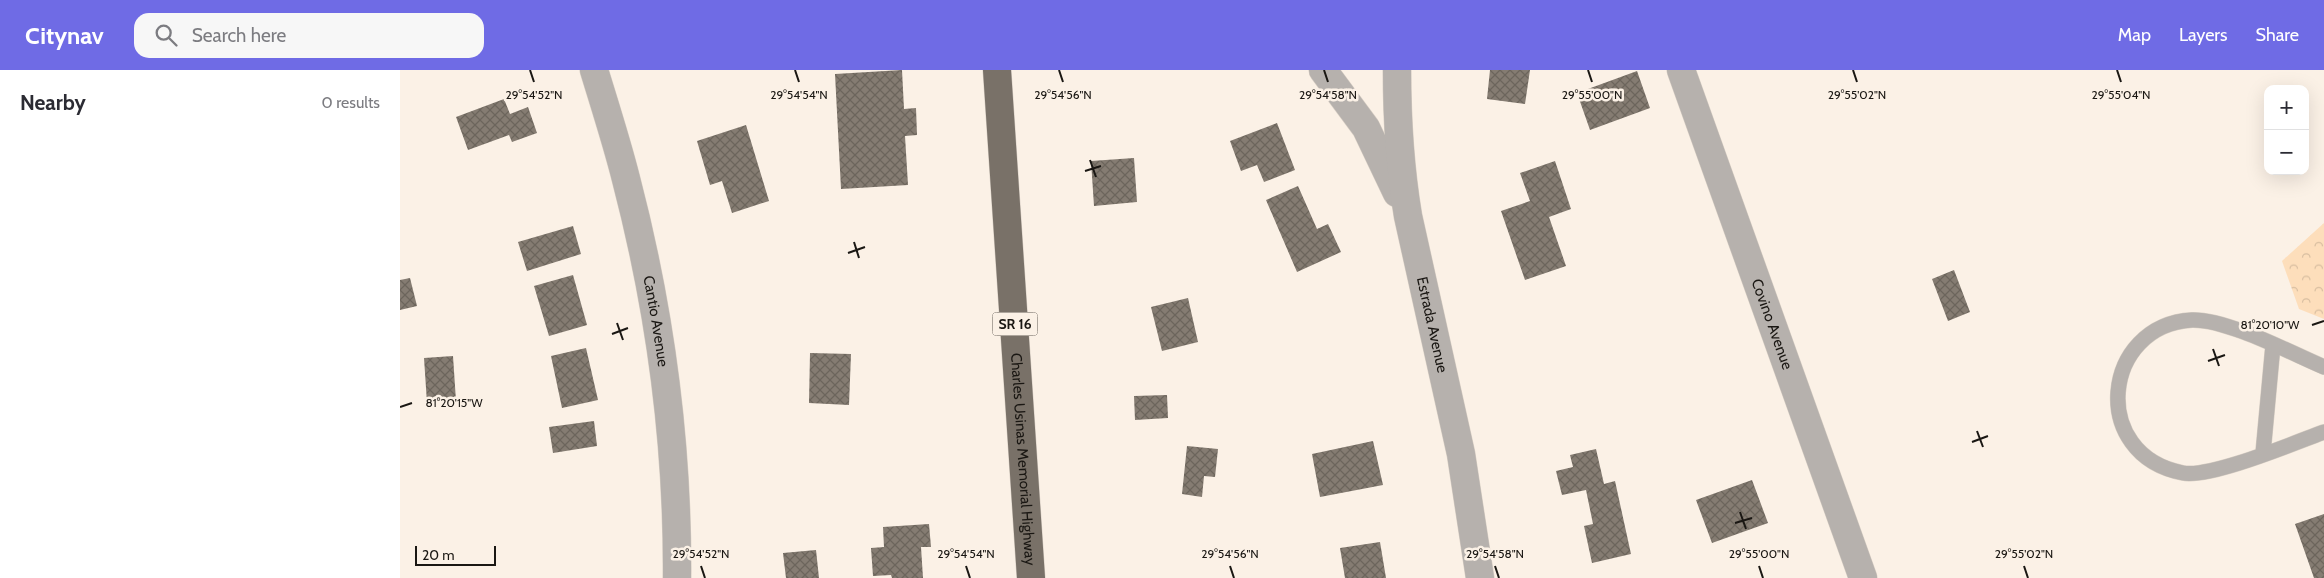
<!DOCTYPE html>
<meta charset="utf-8">
<style>
body{margin:0;font-family:Cabin,sans-serif;background:#f7f7f7;color:#2b2b33}
.controls{position:absolute;right:15px;top:15px;display:grid;overflow:hidden;border-radius:10px;box-shadow:0 5px 20px #0002}
.controls button{width:45px;height:45px;display:grid;place-items:center;padding:0;border:0;border-bottom:1px solid #e1e1e2;background:#fff;color:#2b2b33;font:25px sans-serif}
.scale{position:absolute;left:15px;bottom:12px;width:81px;box-sizing:border-box;padding-left:5px;border:2px solid #1a1713;border-top:0;font-size:14px;line-height:18px;white-space:nowrap;color:#1a1713;-webkit-text-stroke:4px #fbf1e6;paint-order:stroke}
.list{margin:0;padding:0;list-style:none}
h2{display:flex;justify-content:space-between;align-items:center;height:65px;margin:0;padding:0 20px;font-size:21px}
h2 small{font-size:16px;font-weight:400;color:#7c7c81}
.icon{flex:none;width:28px;height:28px;fill:none;stroke:currentColor;stroke-width:2;stroke-linecap:round;stroke-linejoin:round}
.map{position:relative;flex:none;width:1924px;height:508px;overflow:hidden}
header{display:flex;align-items:center;gap:30px;box-sizing:border-box;height:70px;padding:0 25px;background:#6f6be5;color:#fff}
header strong{font-size:24px}
nav{display:flex;gap:28px;margin-inline-start:auto;font-size:18px}
.search{width:350px;height:45px;background:#f7f7f7;display:flex;align-items:center;gap:12px;box-sizing:border-box;padding:0 18px;border-radius:15px;color:#7c7c81;font-size:19px}
main{display:flex}
aside{flex:1;background:#fff}
.map>svg:first-child{display:block}
.forest{fill:url(#forest-crowns)}
.building{fill:url(#building-cross-hatch)}
.lines{fill:none;stroke-linecap:round;stroke-linejoin:round}
.service-casing{stroke:#d7cec4;stroke-width:16}
.minor-casing{stroke:#d7cec4;stroke-width:29}
.trunk-casing{stroke:#d7cec4;stroke-width:29}
.service{stroke:#b6b1ad;stroke-width:15}
.minor{stroke:#b6b1ad;stroke-width:28}
.trunk{stroke:#797168;stroke-width:28}
.ticks{fill:none;stroke:#1a1713;stroke-width:2}
.labels{text-anchor:middle;stroke-width:5;stroke-linejoin:round;paint-order:stroke}
.shield{fill:#fbf1e6;stroke:#5e5852;stroke-width:1}
.shield-label{font-size:14px;font-weight:bold;fill:#1a1713}
.street-label{font-size:15px;fill:#1a1713;stroke:#fbf1e6}
.ticks-label{font-size:12px;text-anchor:middle;fill:#1a1713;stroke:#fbf1e6;stroke-width:5;stroke-linejoin:round;paint-order:stroke}
</style>
<header>
<strong>Citynav</strong>
<div class="search"><svg class="icon" aria-label="search" viewBox="0 0 24 24"><circle cx="10" cy="10" r="6"/><path d="M15 15l6 6"/></svg>Search here</div>
<nav><a>Map</a><a>Layers</a><a>Share</a></nav>
</header>
<main>
<aside>
<h2>Nearby<small>0 results</small></h2>
<ul class="list">
</ul>
</aside>
<div class="map">
<svg width="1924" height="508" viewBox="0 0 1924 508">
<defs>
<pattern id="forest-crowns" width="20" height="18" patternUnits="userSpaceOnUse" patternTransform="scale(1.25)"><rect width="20" height="18" fill="#fddebb"/><path d="M2 6a3 3 0 1 1 6 0M12 15a3 3 0 1 1 6 0" fill="none" stroke="#d8bea0"/></pattern>
<pattern id="building-cross-hatch" width="8" height="8" patternUnits="userSpaceOnUse" patternTransform="scale(1.25)"><rect width="8" height="8" fill="#857c72"/><path d="M0 0l8 8M0 8l8-8" fill="none" stroke="#6c655c"/></pattern>
</defs>
<rect width="100%" height="100%" fill="#fbf1e6"/>
<path class="forest" d="M1924 153V249L1899 239 1882 191Z"/>
<path class="building" d="M502 0 504 39 516 38 517 65 505 66 508 115 441 119 435 4Z
M1090 0H1130L1125 34 1087 29Z
M1237 1 1250 38 1190 60 1177 23Z
M104 29 110 44 128 37 137 63 112 72 109 65 68 80 56 47Z
M877 53 895 100 864 112 857 95 841 101 830 71Z
M346 55 369 131 332 143 322 111 310 115 297 71Z
M734 88 737 132 694 136 691 91Z
M1155 91 1171 139 1149 147 1166 196 1125 210 1101 141 1130 131 1120 103Z
M898 116 917 159 928 154 941 182 897 202 866 130Z
M173 156 181 184 127 201 118 172Z
M1554 200 1570 242 1548 251 1532 209Z
M173 205 187 255 149 266 134 216Z
M10 208 17 236 0 240V210Z
M788 228 798 272 762 281 751 237Z
M186 278 198 330 162 338 151 286Z
M410 283 451 284 449 335 409 333Z
M53 286 56 331 27 333 24 288Z
M767 325 768 348 735 350 734 326Z
M194 351 197 376 153 383 149 357Z
M973 371 983 415 920 427 912 384Z
M787 376 818 379 815 407 804 406 802 427 782 424Z
M1196 379 1204 414 1215 411 1231 484 1192 493 1184 456 1193 454 1186 420 1162 425 1156 401 1173 397 1170 385Z
M1352 410 1368 453 1312 473 1296 430Z
M1924 444V508H1914L1895 454Z
M529 454 531 477H521L523 508H492L491 505 473 506 471 478 484 477 483 457Z
M980 472 986 508H945L940 478Z
M416 480 419 508H386L383 483Z"/>
<g class="lines">
<g class="service-casing">
<path id="service" d="M1924 297C1891 283 1827 249 1792 250 1702 255 1688 385 1783 403 1811 408 1894 373 1924 362
M1863 383 1873 275"/>
</g>
<g class="minor-casing">
<g id="minor">
<path id="s1" d="M194 0C205 36 217 73 226 109 260 239 278 374 277 508"/>
<path d="M923 0 966 58 997 123"/>
<path id="s2" d="M997 0C997 49 1000 98 1008 146L1061 384 1080 508"/>
<path id="s3" d="M1281 0 1463 508"/>
</g>
</g>
<g class="trunk-casing">
<g id="trunk">
<path id="s4" d="M597 0 631 508"/>
</g>
</g>
<use href="#service" class="service"/>
<use href="#minor" class="minor"/>
<use href="#trunk" class="trunk"/>
</g>
<path class="ticks" d="M130 0 134 12M395 0 399 12M659 0 663 12M924 0 928 12M1188 0 1192 12M1453 0 1457 12M1717 0 1721 12M690 90 696 107M685 101 701 96M454 172 459 188M448 183 465 177M217 253 223 270M1912 255 1924 251M212 264 228 258M1813 279 1819 296M1808 291 1825 285M0 337 12 333M1577 361 1583 377M1572 372 1588 366M1340 442 1346 459M1335 453 1352 448M301 496 305 508M566 496 570 508M830 496 834 508M1095 496 1099 508M1359 496 1363 508M1624 496 1628 508"/>
<g class="labels">
<rect class="shield" x="592.5" y="242.5" width="45" height="23" rx="4"/>
<g class="shield-label">
<text x="615" y="259">SR 16</text>
</g>
<g class="street-label">
<text dy="5" stroke="none"><textPath href="#s1" startOffset="259">Cantio Avenue</textPath></text>
<text dy="5" stroke="none"><textPath href="#s3" startOffset="270">Covino Avenue</textPath></text>
<text dy="5" stroke="none"><textPath href="#s2" startOffset="258">Estrada Avenue</textPath></text>
<text dy="5" stroke="none"><textPath href="#s4" startOffset="390">Charles Usinas Memorial Highway</textPath></text>
</g>
</g>
<g class="ticks-label">
<text x="134" y="29">29°54'52"N</text>
<text x="399" y="29">29°54'54"N</text>
<text x="663" y="29">29°54'56"N</text>
<text x="928" y="29">29°54'58"N</text>
<text x="1192" y="29">29°55'00"N</text>
<text x="1457" y="29">29°55'02"N</text>
<text x="1721" y="29">29°55'04"N</text>
<text x="1870" y="259">81°20'10"W</text>
<text x="54" y="337">81°20'15"W</text>
<text x="301" y="488">29°54'52"N</text>
<text x="566" y="488">29°54'54"N</text>
<text x="830" y="488">29°54'56"N</text>
<text x="1095" y="488">29°54'58"N</text>
<text x="1359" y="488">29°55'00"N</text>
<text x="1624" y="488">29°55'02"N</text>
</g>
</svg>
<div class="controls">
<button>+</button>
<button>−</button>
</div>
<div class="scale">20 m</div>
</div>
</main>
